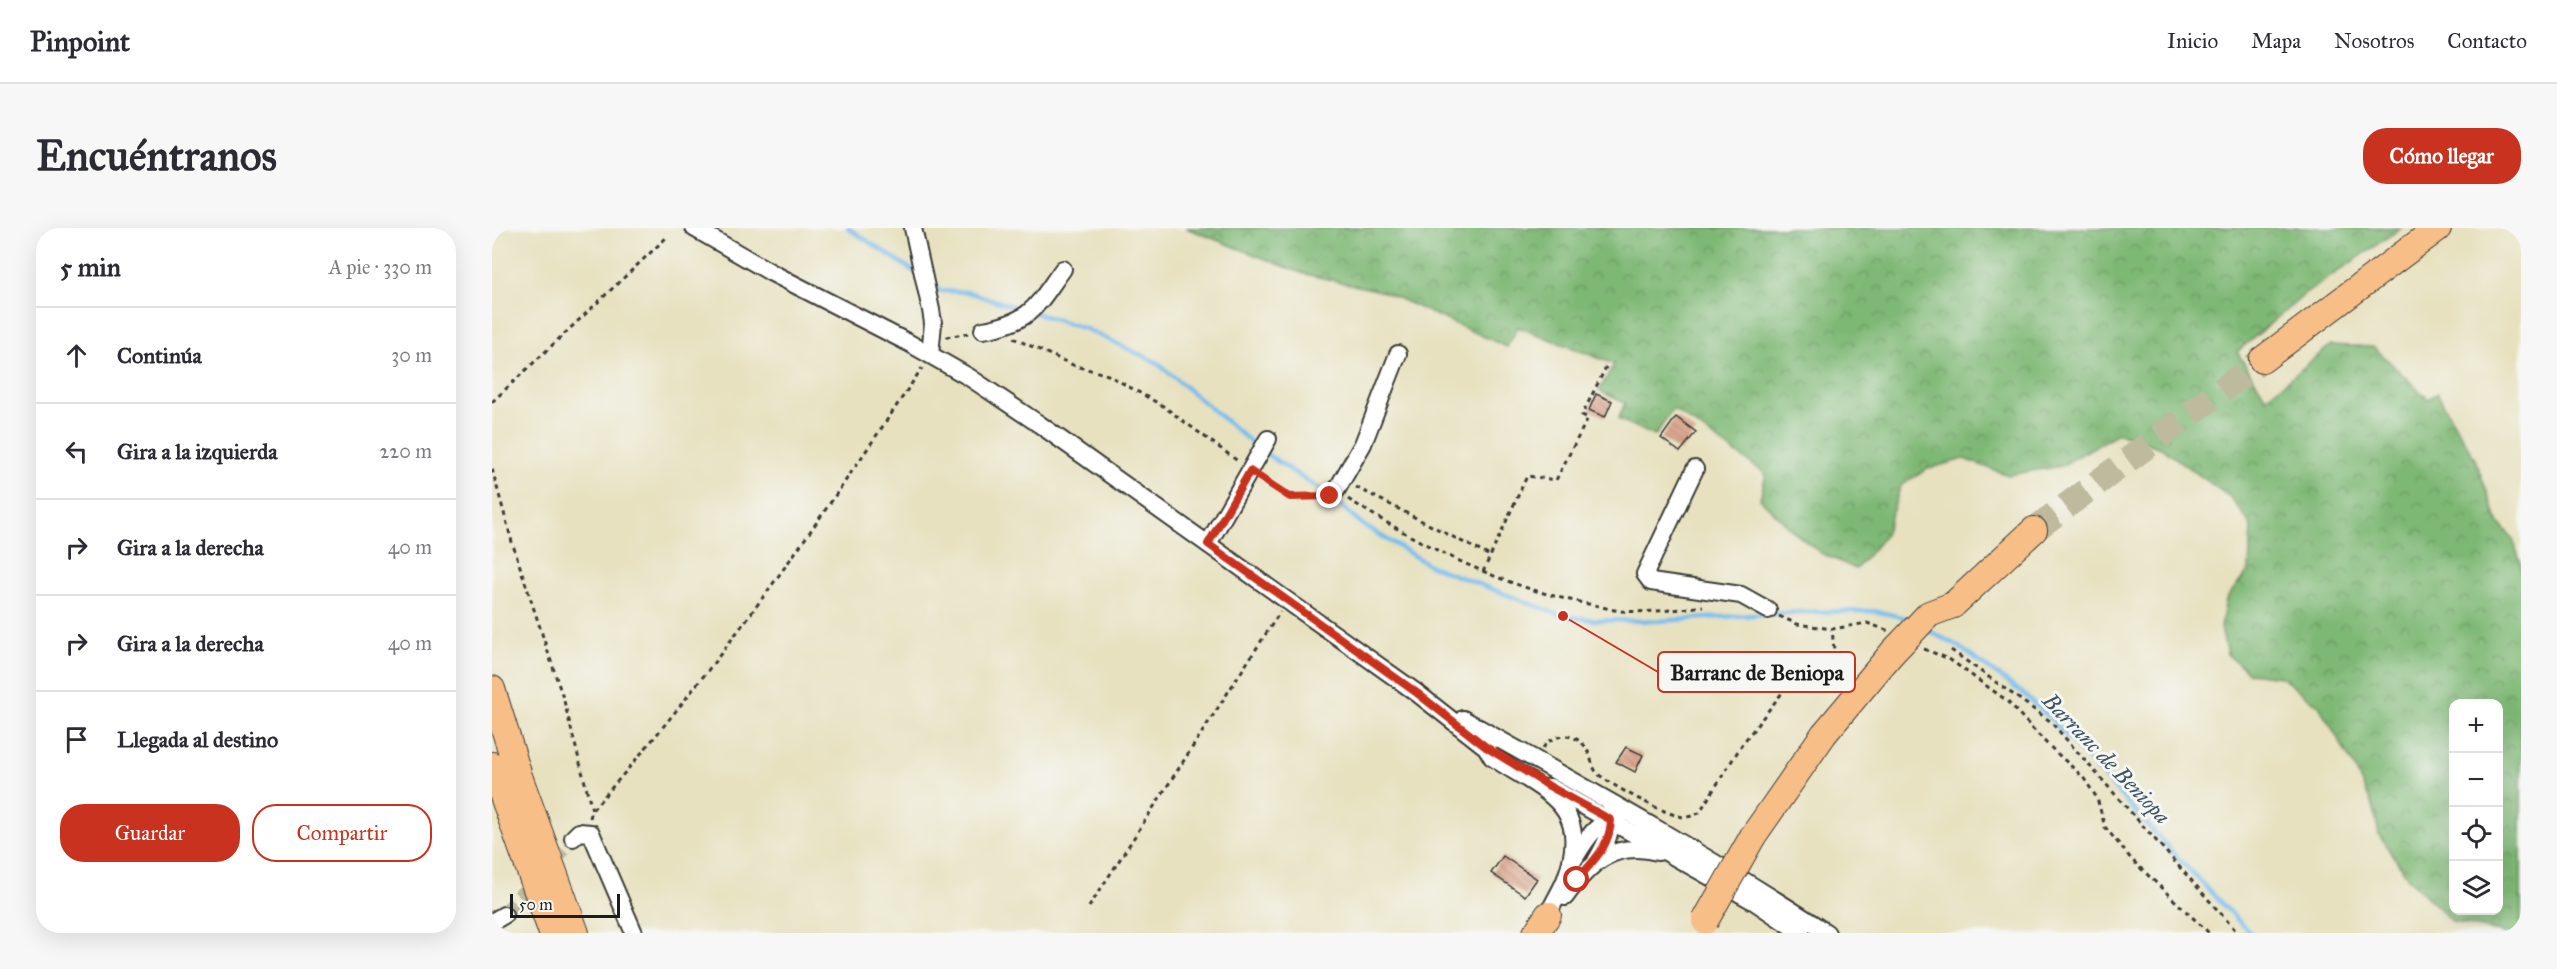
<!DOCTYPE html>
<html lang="es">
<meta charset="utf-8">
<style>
body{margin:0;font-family:"IM FELL Great Primer",serif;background:#f7f7f7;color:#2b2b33}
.controls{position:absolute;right:18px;bottom:18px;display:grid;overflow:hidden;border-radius:12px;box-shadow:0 6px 24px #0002}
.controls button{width:54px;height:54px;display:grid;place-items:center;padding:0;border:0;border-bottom:2px solid #e1e1e2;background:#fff;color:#2b2b33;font:30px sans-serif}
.scale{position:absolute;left:18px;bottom:15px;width:110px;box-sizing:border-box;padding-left:6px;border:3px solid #1c1c1c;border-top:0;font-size:16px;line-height:21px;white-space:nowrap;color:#1c1c1c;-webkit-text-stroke:4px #f6f6f2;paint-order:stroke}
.stop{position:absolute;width:18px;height:18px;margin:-14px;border:4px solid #c8321e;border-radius:50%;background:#fff}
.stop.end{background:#c8321e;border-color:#fff;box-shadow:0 2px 6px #0008}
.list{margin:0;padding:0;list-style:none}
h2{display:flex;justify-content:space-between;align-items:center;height:78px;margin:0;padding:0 24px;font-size:26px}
h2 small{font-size:20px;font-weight:400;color:#7c7c81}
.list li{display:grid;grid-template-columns:39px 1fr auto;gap:18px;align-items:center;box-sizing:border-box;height:96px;padding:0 24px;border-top:2px solid #e1e1e2}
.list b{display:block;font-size:22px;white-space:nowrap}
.list em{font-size:20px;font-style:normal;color:#7c7c81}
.actions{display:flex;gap:12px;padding:18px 24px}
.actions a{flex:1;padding:14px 0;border:2px solid #c8321e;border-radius:24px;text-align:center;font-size:21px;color:#c8321e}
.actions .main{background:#c8321e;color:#fff}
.icon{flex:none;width:33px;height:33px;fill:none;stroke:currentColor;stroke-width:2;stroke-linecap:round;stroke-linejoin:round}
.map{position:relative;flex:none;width:2029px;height:705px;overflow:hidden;border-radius:24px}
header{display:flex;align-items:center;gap:36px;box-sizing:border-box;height:84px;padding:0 30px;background:#fff;border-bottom:2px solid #e1e1e2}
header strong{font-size:28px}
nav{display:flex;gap:33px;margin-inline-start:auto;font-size:21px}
.intro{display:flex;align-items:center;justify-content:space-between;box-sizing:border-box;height:144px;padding:0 36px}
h1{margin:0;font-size:42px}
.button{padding:15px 27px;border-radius:24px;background:#c8321e;color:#fff;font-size:21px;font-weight:700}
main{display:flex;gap:36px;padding:0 36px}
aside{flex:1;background:#fff;border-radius:24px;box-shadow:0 6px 24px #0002}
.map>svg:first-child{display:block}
.forest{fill:url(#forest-crowns);stroke:#4d6a48;stroke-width:1.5;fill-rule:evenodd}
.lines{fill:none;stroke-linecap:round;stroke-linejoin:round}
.stream{stroke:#76bced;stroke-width:4.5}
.building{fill:url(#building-back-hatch)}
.minor-tunnel{stroke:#beba9e;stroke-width:16;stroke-dasharray:16 8;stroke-linecap:butt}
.highway-tunnel{stroke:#beba9e;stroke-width:26;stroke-dasharray:26 13;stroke-linecap:butt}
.minor-casing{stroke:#3a3a34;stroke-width:20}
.highway-casing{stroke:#3a3a34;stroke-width:28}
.path{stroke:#3a3a34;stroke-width:3;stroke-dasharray:4.5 4.5;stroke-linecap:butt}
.minor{stroke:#fff;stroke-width:16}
.highway{stroke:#f7be88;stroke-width:26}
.highway-bridge-casing{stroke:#3a3a34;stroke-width:28;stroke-linecap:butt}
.highway-bridge{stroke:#f7be88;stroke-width:26}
.route{stroke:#c8321e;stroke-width:8}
.labels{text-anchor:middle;stroke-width:6;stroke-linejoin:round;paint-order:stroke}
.water-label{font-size:22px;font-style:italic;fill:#3c5465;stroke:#f6f6f2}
.leader{fill:none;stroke:#c8321e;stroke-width:2}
.callout-dot{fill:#c8321e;stroke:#f6f6f2;stroke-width:2}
.callout{fill:#f6f6f2;stroke:#c8321e;stroke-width:2}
.callout-label{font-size:22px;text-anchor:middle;font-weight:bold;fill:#1c1c1c}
</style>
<header>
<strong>Pinpoint</strong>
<nav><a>Inicio</a><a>Mapa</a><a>Nosotros</a><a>Contacto</a></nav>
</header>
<div class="intro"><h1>Encuéntranos</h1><a class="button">Cómo llegar</a></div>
<main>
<aside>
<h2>5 min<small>A pie · 330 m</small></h2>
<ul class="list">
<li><svg class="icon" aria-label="ahead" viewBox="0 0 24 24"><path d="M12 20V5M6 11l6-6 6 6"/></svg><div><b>Continúa</b></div><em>30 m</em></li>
<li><svg class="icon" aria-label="left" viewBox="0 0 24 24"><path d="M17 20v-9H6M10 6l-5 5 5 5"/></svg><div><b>Gira a la izquierda</b></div><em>220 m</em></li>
<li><svg class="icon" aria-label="right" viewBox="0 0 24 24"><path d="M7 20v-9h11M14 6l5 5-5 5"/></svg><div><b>Gira a la derecha</b></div><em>40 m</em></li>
<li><svg class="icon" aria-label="right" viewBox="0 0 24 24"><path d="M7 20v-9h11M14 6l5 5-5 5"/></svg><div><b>Gira a la derecha</b></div><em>40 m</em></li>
<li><svg class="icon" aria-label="arrive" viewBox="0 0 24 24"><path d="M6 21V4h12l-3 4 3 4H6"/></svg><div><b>Llegada al destino</b></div></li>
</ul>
<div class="actions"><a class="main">Guardar</a><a>Compartir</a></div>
</aside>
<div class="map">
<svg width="2029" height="705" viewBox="0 0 2029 705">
<defs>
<pattern id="forest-crowns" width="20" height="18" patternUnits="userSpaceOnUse" patternTransform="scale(1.5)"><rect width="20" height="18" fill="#7eb875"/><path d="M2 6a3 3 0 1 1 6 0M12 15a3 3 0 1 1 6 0" fill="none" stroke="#66955f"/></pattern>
<pattern id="building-back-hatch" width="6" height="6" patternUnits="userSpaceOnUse" patternTransform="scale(1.5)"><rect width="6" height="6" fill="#d6987d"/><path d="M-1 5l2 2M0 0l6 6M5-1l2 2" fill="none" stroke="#ad7b66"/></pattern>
</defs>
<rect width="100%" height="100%" fill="#f6f6f2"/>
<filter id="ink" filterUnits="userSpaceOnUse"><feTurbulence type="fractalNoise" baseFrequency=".0167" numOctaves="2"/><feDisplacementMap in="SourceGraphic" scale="12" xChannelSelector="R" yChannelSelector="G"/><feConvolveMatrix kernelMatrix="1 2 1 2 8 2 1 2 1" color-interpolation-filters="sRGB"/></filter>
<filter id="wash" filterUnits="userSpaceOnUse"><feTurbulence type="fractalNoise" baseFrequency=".008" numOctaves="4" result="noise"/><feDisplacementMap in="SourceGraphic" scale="24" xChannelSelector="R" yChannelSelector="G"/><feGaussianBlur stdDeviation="1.35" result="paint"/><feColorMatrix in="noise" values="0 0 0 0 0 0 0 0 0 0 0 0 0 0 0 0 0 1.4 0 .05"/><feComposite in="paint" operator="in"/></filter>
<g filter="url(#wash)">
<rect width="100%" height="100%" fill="#e7e1bf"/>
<path class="forest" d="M694 0H1909L1812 67 1745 124 1774 170 1839 117 1882 119 1936 171 1945 165 1983 231 2006 294 2020 309 2029 336V705H2013L1961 694 1917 651 1887 607 1882 581 1861 537 1827 478 1789 449 1757 445 1735 426 1729 399 1734 371 1757 342 1759 297 1739 270 1669 220 1626 205 1569 238 1516 247 1472 231 1435 241 1409 257 1393 307 1364 341 1329 325 1303 305 1268 271 1274 246 1181 181 1163 208 1126 191 1133 175 1107 163 1122 136 1026 99 1015 119 892 64 809 45ZM1962 476H2006V682H1962Z"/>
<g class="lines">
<path class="stream" d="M356 0 426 46
M438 54 449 63 476 64 532 82
M543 85 594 101 664 134 766 220
M773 225 838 268 871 297 939 338 1071 388 1103 392 1165 393 1309 384 1382 383 1411 389 1420 394
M1433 401 1466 418 1529 464 1559 491 1684 628 1758 705"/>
</g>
<g id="blocks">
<path class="building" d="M1104 166 1120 173 1113 189 1097 182Z
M1184 189 1204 204 1188 224 1169 210Z
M1134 519 1151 527 1143 544 1124 534Z
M1011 628 1045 651 1033 668 999 645Z"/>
</g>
</g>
<g filter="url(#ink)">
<use href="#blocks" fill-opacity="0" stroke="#3a3a34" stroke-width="1.5"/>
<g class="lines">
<path class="minor-tunnel" d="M12 687 81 610"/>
<path class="highway-tunnel" d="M1542 302 1770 132"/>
<g class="minor-casing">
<path id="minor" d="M202 0 280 45 417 115 477 149 547 196 925 465 994 519 1000 529C1052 564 1101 576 1074 650 1070 662 1061 674 1056 687
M421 0 439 82 441 95 438 127
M491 102C540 94 545 77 571 41
M1203 241 1153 346 1159 354 1249 367 1276 382
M844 263 871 216 906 126
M716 316 776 211
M971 491C1094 560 1217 628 1335 705
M1058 559 1263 674 1309 705
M81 610 87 604 99 605 142 705
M1081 633C1092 615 1104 592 1126 591
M1104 633C1113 617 1122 602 1118 584
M1073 669C1097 636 1121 612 1166 624
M0 694 12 687"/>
</g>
<g class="highway-casing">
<path id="highway" d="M1770 132 1946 0
M1461 377 1542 302
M0 461 27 548 84 705
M0 537 60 705
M1261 608 1332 506
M1044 705 1056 687"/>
</g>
<path class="path" d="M454 109 477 105
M521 110 581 137 616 147 671 178 747 234
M0 174 175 9
M0 241 20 314 72 473 100 582
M769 251 798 269H832
M864 259 998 328
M856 271C932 319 1013 361 1102 377 1111 379 1120 382 1129 383 1157 385 1184 382 1211 378
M991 344 1035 248 1064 252 1096 190 1090 187 1114 139
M1287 388 1305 396 1340 401 1375 395 1397 403
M1432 421 1457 431 1514 472 1555 516 1591 549 1605 570 1613 599 1640 632 1717 705
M1459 422 1558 493 1746 705
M1051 520C1060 507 1078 503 1091 516 1099 524 1099 538 1105 545 1116 556 1179 590 1193 589 1198 589 1203 587 1207 585L1251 515 1297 456C1311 446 1333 446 1343 432L1340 401
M98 590 100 582C223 445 328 292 430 140
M597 679 788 384"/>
<use href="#minor" class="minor"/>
<use href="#highway" class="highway"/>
<g class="highway-bridge-casing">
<path id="highway-bridge" d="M1332 506 1400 425 1437 386 1461 377
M1213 693 1261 608"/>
</g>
<use href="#highway-bridge" class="highway-bridge"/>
</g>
</g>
<g class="lines" filter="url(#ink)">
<path class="route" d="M838 268 798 269 758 243 716 316 925 465 994 519 1057 558 1119 592C1118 619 1101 633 1085 652"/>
</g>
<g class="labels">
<g class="water-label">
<text transform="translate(1615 530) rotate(46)" y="8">Barranc de Beniopa</text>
</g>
</g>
<path class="leader" d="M1071 388L1166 444"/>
<circle class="callout-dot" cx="1071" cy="388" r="6"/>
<rect class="callout" x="1166" y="424" width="197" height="40" rx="6"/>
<g class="callout-label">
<text x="1265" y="452">Barranc de Beniopa</text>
</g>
</svg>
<div class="controls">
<button>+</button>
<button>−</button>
<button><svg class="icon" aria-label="locate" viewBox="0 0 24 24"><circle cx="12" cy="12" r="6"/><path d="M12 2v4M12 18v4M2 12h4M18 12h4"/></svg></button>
<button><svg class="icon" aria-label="layers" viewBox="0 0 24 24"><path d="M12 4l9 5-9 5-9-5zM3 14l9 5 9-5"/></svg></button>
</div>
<div class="scale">50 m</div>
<div class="stop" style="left:1085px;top:652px"></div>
<div class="stop end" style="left:838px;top:268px"></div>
</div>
</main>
